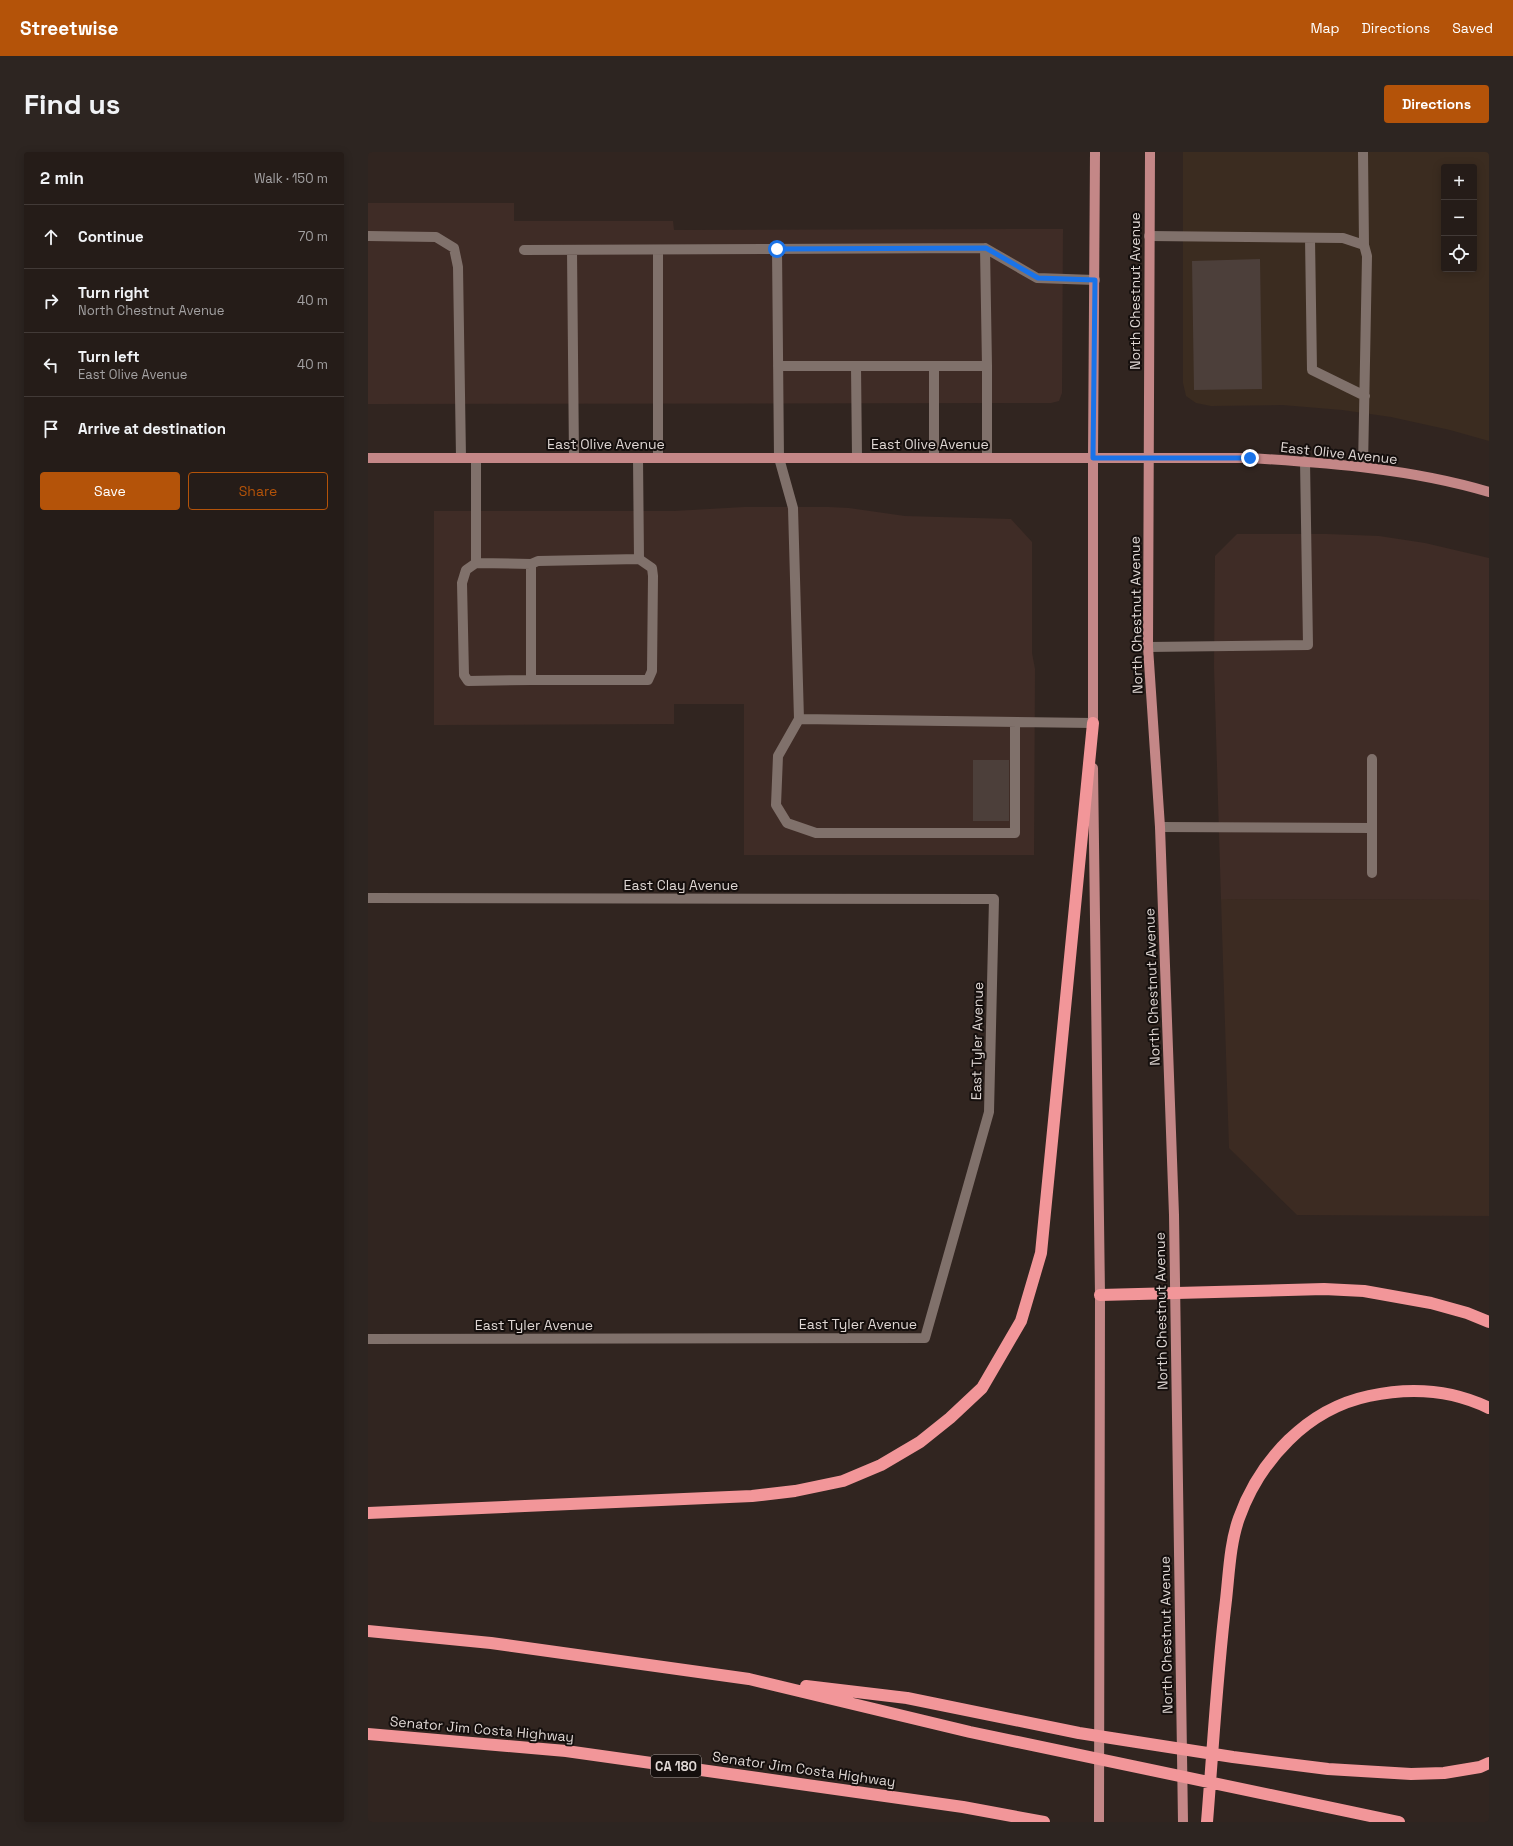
<!DOCTYPE html>
<meta charset="utf-8">
<style>
body{margin:0;font-family:"Space Grotesk",sans-serif;background:#2d2521;color:#f1f3f6}
.controls{position:absolute;right:12px;top:12px;display:grid;overflow:hidden;border-radius:4px;box-shadow:0 2px 10px #0003}
.controls button{width:36px;height:36px;display:grid;place-items:center;padding:0;border:0;border-bottom:1px solid #423a37;background:#251c18;color:#f1f3f6;font:20px sans-serif}
.stop{position:absolute;width:12px;height:12px;margin:-9px;border:3px solid #1a73e8;border-radius:50%;background:#fff}
.stop.end{background:#1a73e8;border-color:#fff;box-shadow:0 1px 4px #0008}
.list{margin:0;padding:0;list-style:none}
h2{display:flex;justify-content:space-between;align-items:center;height:52px;margin:0;padding:0 16px;font-size:17px}
h2 small{font-size:13px;font-weight:400;color:#a3a1a2}
.list li{display:grid;grid-template-columns:26px 1fr auto;gap:12px;align-items:center;box-sizing:border-box;height:64px;padding:0 16px;border-top:1px solid #423a37}
.list b{display:block;font-size:15px;white-space:nowrap}
.list p{margin:0;font-size:13px;white-space:nowrap;color:#a3a1a2}
.list em{font-size:13px;font-style:normal;color:#a3a1a2}
.actions{display:flex;gap:8px;padding:12px 16px}
.actions a{flex:1;padding:9px 0;border:1px solid #b45309;border-radius:4px;text-align:center;font-size:14px;color:#b45309}
.actions .main{background:#b45309;color:#fff}
.icon{flex:none;width:22px;height:22px;fill:none;stroke:currentColor;stroke-width:2;stroke-linecap:round;stroke-linejoin:round}
.map{position:relative;flex:none;width:1121px;height:1670px;overflow:hidden;border-radius:4px}
header{display:flex;align-items:center;gap:24px;box-sizing:border-box;height:56px;padding:0 20px;background:#b45309;color:#fff}
header strong{font-size:19px}
nav{display:flex;gap:22px;margin-inline-start:auto;font-size:14px}
.intro{display:flex;align-items:center;justify-content:space-between;box-sizing:border-box;height:96px;padding:0 24px}
h1{margin:0;font-size:28px}
.button{padding:10px 18px;border-radius:4px;background:#b45309;color:#fff;font-size:14px;font-weight:700}
main{display:flex;gap:24px;padding:0 24px}
aside{flex:1;background:#251c18;border-radius:4px;box-shadow:0 2px 10px #0003}
.map>svg:first-child{display:block}
.built{fill:#3f2c26}
.industrial{fill:#3b2c20;fill-rule:evenodd}
.education{fill:#3c2b22}
.building{fill:#4c3f3a}
.lines{fill:none;stroke-linecap:round;stroke-linejoin:round}
.minor{stroke:#80716b;stroke-width:10}
.major{stroke:#c48787;stroke-width:10}
.highway{stroke:#f29699;stroke-width:12}
.route{stroke:#1a73e8;stroke-width:5}
.labels{text-anchor:middle;stroke-width:4;stroke-linejoin:round;paint-order:stroke}
.shield{fill:#150f0d;stroke:#a29b98;stroke-width:1}
.shield-label{font-size:13px;font-weight:bold;fill:#dfd7d4}
.street-label{font-size:14px;fill:#dfd7d4;stroke:#150f0d}
</style>
<header>
<strong>Streetwise</strong>
<nav><a>Map</a><a>Directions</a><a>Saved</a></nav>
</header>
<div class="intro"><h1>Find us</h1><a class="button">Directions</a></div>
<main>
<aside>
<h2>2 min<small>Walk · 150 m</small></h2>
<ul class="list">
<li><svg class="icon" aria-label="ahead" viewBox="0 0 24 24"><path d="M12 20V5M6 11l6-6 6 6"/></svg><div><b>Continue</b></div><em>70 m</em></li>
<li><svg class="icon" aria-label="right" viewBox="0 0 24 24"><path d="M7 20v-9h11M14 6l5 5-5 5"/></svg><div><b>Turn right</b><p>North Chestnut Avenue</p></div><em>40 m</em></li>
<li><svg class="icon" aria-label="left" viewBox="0 0 24 24"><path d="M17 20v-9H6M10 6l-5 5 5 5"/></svg><div><b>Turn left</b><p>East Olive Avenue</p></div><em>40 m</em></li>
<li><svg class="icon" aria-label="arrive" viewBox="0 0 24 24"><path d="M6 21V4h12l-3 4 3 4H6"/></svg><div><b>Arrive at destination</b></div></li>
</ul>
<div class="actions"><a class="main">Save</a><a>Share</a></div>
</aside>
<div class="map">
<svg width="1121" height="1670" viewBox="0 0 1121 1670">
<rect width="100%" height="100%" fill="#312520"/>
<path class="built" d="M0 51H146V69H305L306 78 695 77 694 241 691 249 683 251 0 252Z
M376 355H461L481 356 537 364 643 367 664 390V501L667 517 666 703H376V552H306V572L66 573V359H306Z
M869 382H959L1011 384 1057 391 1121 406V748L853 747 846 515 847 404Z"/>
<path class="industrial" d="M815 0H1121V289L1082 278 1023 265 974 258 914 253 843 254 828 251 818 244 815 231ZM1076 15H1106V117H1076Z"/>
<path class="education" d="M853 747 1121 748V1064L929 1063 861 996Z"/>
<path class="building" d="M892 107 894 237 826 238 824 109Z
M605 608H641V669H605Z"/>
<g class="lines">
<path class="minor" d="M995 0 996 93
M0 84 68 85 86 96 90 115 93 306
M781 84 975 86 996 93 999 104 995 315
M942 86 944 218 997 244
M409 97 411 306 425 356 431 567 725 571
M156 98 617 96 669 126 727 128
M290 98V306
M204 99 206 306
M410 214H619L617 96
M488 214 489 306
M619 214V306
M108 306V411L98 418 94 431 96 523 100 529 163 528
M270 306 271 407
M566 306V214
M271 407 284 416 285 424 284 519 280 528H163V412L170 409Z
M108 411 163 412
M780 495 940 493 937 309
M431 567 410 604 408 653 419 671 448 681H647V570
M1004 607V721
M792 675 1004 676
M0 746 626 747 621 960 557 1186 0 1187"/>
<path class="major" d="M782 0 780 495 792 675 806 1063 815 1670
M0 306H882C962 311 1044 317 1121 340
M725 578V306L727 0
M725 616 732 1143 731 1670"/>
<path class="highway" d="M732 1143 956 1137 996 1139 1063 1151 1099 1161 1121 1170
M0 1361 384 1344 427 1339 475 1329 513 1313 552 1290 582 1266 614 1236 653 1169 673 1101 725 571
M0 1479 123 1491 381 1527 602 1580 1031 1670
M438 1534 539 1546 711 1581 865 1605 960 1617 1043 1622 1076 1621 1112 1615 1121 1611
M0 1582 198 1599 595 1655 676 1670
M839 1670C845 1596 849 1522 858 1448 861 1421 862 1391 871 1366 892 1308 939 1257 1001 1244 1043 1235 1082 1237 1121 1256"/>
</g>
<g class="lines">
<path class="route" d="M409 97 618 96 670 126 727 128 725 306H882"/>
</g>
<g class="labels">
<rect class="shield" x="283" y="1603" width="50" height="22" rx="3"/>
<g class="shield-label">
<text x="308" y="1619">CA 180</text>
</g>
<g class="street-label">
<text transform="translate(767 139) rotate(-90)" y="5">North Chestnut Avenue</text>
<text x="238" y="297">East Olive Avenue</text>
<text x="562" y="297">East Olive Avenue</text>
<text transform="translate(971 301) rotate(6)" y="5">East Olive Avenue</text>
<text transform="translate(768 463) rotate(-91)" y="5">North Chestnut Avenue</text>
<text x="313" y="738">East Clay Avenue</text>
<text transform="translate(784 835) rotate(-92)" y="5">North Chestnut Avenue</text>
<text transform="translate(609 889) rotate(-89)" y="5">East Tyler Avenue</text>
<text transform="translate(793 1159) rotate(-91)" y="5">North Chestnut Avenue</text>
<text x="490" y="1177">East Tyler Avenue</text>
<text x="166" y="1178">East Tyler Avenue</text>
<text transform="translate(798 1483) rotate(-91)" y="5">North Chestnut Avenue</text>
<text transform="translate(114 1577) rotate(5)" y="5">Senator Jim Costa Highway</text>
<text transform="translate(436 1617) rotate(8)" y="5">Senator Jim Costa Highway</text>
</g>
</g>
</svg>
<div class="controls">
<button>+</button>
<button>−</button>
<button><svg class="icon" aria-label="locate" viewBox="0 0 24 24"><circle cx="12" cy="12" r="6"/><path d="M12 2v4M12 18v4M2 12h4M18 12h4"/></svg></button>
</div>
<div class="stop" style="left:409px;top:97px"></div>
<div class="stop end" style="left:882px;top:306px"></div>
</div>
</main>
